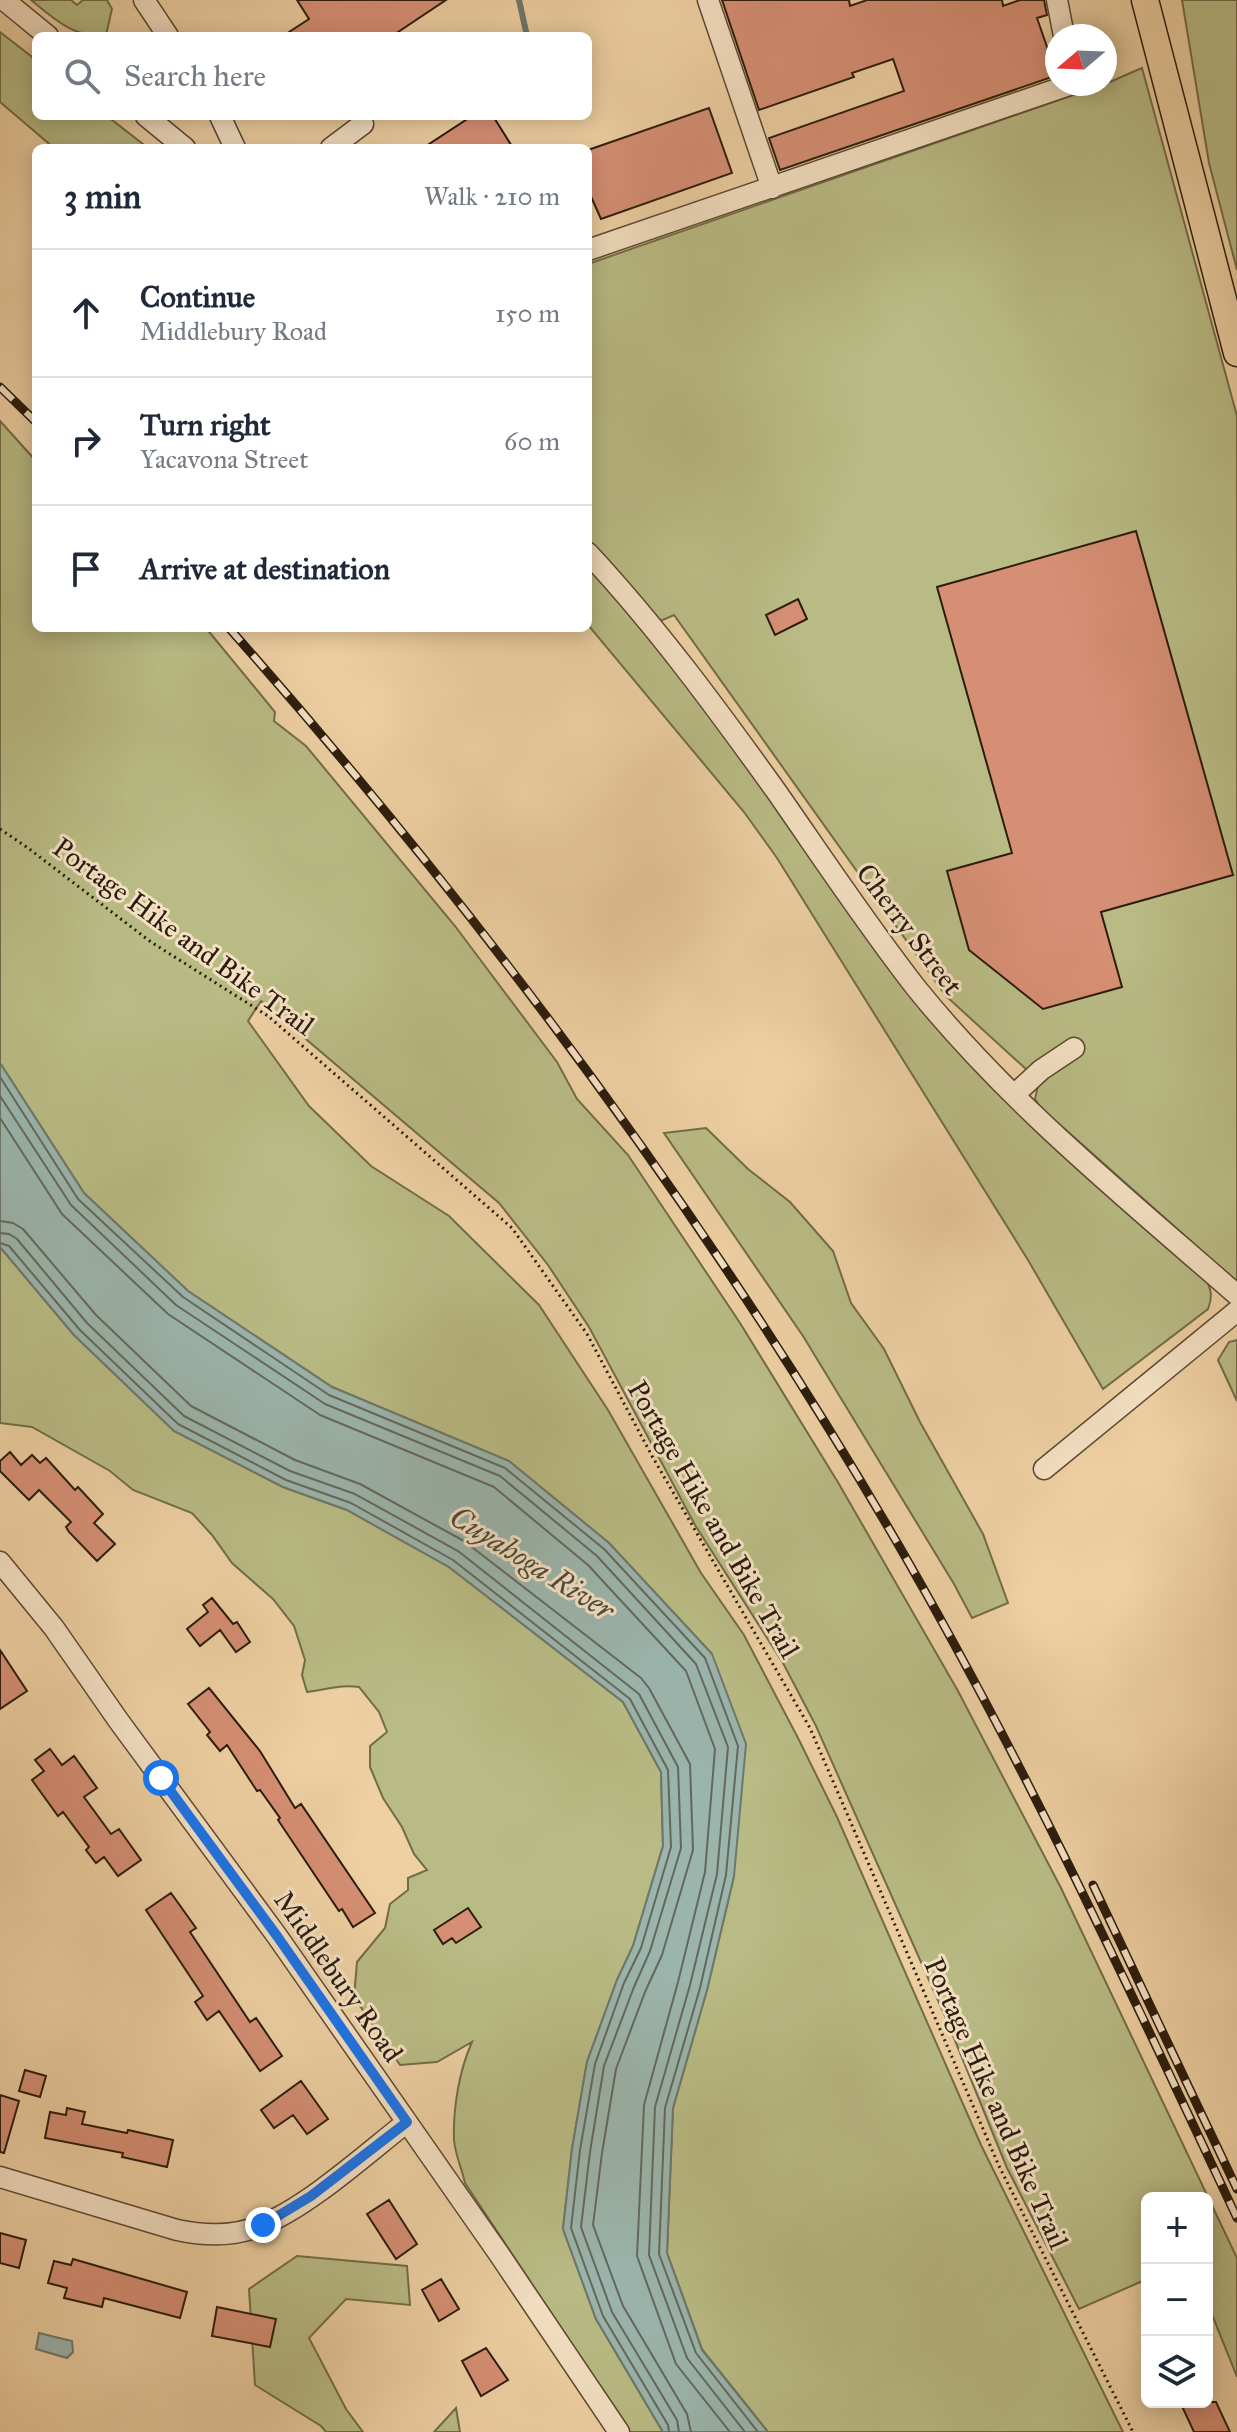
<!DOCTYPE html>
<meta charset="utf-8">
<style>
body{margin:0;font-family:"IM FELL Great Primer",serif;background:#f6f6f7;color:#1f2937}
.controls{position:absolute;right:24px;bottom:24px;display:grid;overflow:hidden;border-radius:12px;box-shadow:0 4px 20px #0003}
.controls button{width:72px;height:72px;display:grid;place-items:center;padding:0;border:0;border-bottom:2px solid #e0e1e3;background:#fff;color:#1f2937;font:40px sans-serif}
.compass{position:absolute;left:1045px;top:24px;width:72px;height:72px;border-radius:50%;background:#fff;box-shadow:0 4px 20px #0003;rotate:251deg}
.stop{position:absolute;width:24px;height:24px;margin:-18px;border:6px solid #1a73e8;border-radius:50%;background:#fff}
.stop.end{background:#1a73e8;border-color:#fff;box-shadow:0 2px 8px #0008}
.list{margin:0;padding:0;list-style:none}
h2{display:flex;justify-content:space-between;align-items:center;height:104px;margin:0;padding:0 32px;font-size:34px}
h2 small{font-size:26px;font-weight:400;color:#747a83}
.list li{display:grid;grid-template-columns:52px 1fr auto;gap:24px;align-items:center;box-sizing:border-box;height:128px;padding:0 32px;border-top:2px solid #e0e1e3}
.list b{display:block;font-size:30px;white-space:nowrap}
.list p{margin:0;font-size:26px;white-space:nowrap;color:#747a83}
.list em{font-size:26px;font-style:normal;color:#747a83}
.icon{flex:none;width:44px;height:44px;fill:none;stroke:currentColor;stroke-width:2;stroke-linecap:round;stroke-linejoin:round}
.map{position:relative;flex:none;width:1237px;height:2432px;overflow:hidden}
.search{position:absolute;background:#fff;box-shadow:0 4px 20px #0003;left:32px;top:32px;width:560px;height:88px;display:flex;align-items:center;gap:20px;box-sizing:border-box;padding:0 28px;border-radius:12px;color:#747a83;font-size:30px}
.panel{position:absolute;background:#fff;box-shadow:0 4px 20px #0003;left:32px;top:144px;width:560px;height:488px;border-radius:12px}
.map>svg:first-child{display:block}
.green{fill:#b9bb84;stroke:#726c48;stroke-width:2}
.water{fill:#9bb5ad;stroke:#6e786d;stroke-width:2}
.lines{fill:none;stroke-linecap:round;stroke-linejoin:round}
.shore{stroke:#63685d;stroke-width:2}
.stream{stroke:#6e786d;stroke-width:6}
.building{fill:#d68f74;stroke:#2b1c0d;stroke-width:2}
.minor-casing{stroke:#5c4932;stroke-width:23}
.major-casing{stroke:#2b1c0d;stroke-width:29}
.path{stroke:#2b1c0d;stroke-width:3;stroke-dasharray:2 4;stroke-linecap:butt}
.minor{stroke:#f4e0c3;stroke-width:20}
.major{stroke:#eed0a2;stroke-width:26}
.rail-casing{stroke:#2b1c0d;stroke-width:9}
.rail{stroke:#f4e0c3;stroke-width:6;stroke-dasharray:18;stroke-linecap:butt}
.route{stroke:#1a73e8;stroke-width:10}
.labels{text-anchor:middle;stroke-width:6;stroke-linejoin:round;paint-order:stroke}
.street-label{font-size:28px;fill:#2b1c0d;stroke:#f4e0c3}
.water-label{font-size:30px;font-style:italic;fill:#4d4a3d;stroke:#f4e0c3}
</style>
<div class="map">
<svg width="1237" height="2432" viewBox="0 0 1237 2432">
<rect width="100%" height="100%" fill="#eed0a2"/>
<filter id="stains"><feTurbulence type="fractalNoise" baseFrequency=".0025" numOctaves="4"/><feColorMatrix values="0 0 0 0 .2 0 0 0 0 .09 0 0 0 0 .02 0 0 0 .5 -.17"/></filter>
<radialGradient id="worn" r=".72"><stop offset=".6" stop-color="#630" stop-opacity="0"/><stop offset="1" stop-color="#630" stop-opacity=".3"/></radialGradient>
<path class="green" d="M31 0H71L77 5 83 0H107L112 9 106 35C75 39 54 19 31 0Z
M1182 0H1237V270L1209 163Z
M0 32 36 60V116H107L148 148H54L0 102Z
M1142 68 1237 416V1282L1040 1107 1035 1099 1039 1081 946 996 674 615 658 622 588 539V264L1105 84Z
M0 421 36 461V628H206L275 712 274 721 306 746 455 926 557 1062 577 1099 628 1155 740 1323 839 1484 958 1691 1061 1888 1237 2258V2377L1207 2302V2198H1147V2279L1079 2309 1007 2168 945 2016 816 1726 783 1663 695 1525 589 1327 548 1265 499 1203 261 1001 248 1021 309 1106 371 1166 449 1216 539 1305 608 1410 701 1573 744 1635 798 1738 837 1817 981 2145 1123 2432H768L702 2349 667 2253 673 2108 707 1990 734 1876 712 1654 609 1543 509 1461 332 1387 188 1291 84 1193 0 1063Z
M588 564 692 688 891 970 1202 1273C1210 1286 1214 1294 1208 1309L1103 1389 1028 1260 777 858 744 812 588 625Z
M706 1128 748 1169 790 1202 833 1251 851 1303 884 1349 920 1422 983 1534 1008 1603 972 1618 954 1584 803 1336 664 1133Z
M0 1247 74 1335 174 1431 283 1487 347 1510 449 1567 623 1702 661 1772 663 1846 633 1946 617 1980 587 2062 572 2149 563 2229 596 2319 663 2432H630L465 2183C462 2169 455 2154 454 2140 453 2108 459 2071 472 2042L437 2062 400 2065 354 1997 357 1962 385 1928 390 1904 408 1890V1878L427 1870 414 1854 402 1827 383 1798 370 1767V1746L387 1732 379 1712 359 1687C342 1684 325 1690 307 1692L302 1675 305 1660 294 1626 273 1599 232 1563 212 1535 192 1513 133 1490 110 1471 32 1427 0 1423Z
M1237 1340V1401L1218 1360 1229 1342Z
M297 2256 407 2266 410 2305 346 2299 309 2338 346 2409 363 2432H326L321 2426 255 2385 249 2289Z
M456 2408 460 2432H434Z"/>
<path class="water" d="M0 1063 84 1193 188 1291 332 1387 509 1461 609 1543 712 1654 746 1744 734 1876 707 1990 673 2108 667 2253 702 2350 768 2432H663L596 2319 563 2229 572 2149 587 2062 617 1980 633 1946 663 1846 661 1772 623 1702 449 1567 347 1510 283 1487 174 1431 74 1335 0 1247Z
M39 2333 72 2341 73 2352 67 2358 36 2349Z"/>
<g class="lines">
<path class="shore" d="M0 1077 78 1199 183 1297 329 1395 505 1468 604 1549 705 1658 738 1746 726 1875 700 1988 665 2108 659 2254 696 2353 758 2432
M0 1096 71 1205 176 1305 325 1404 500 1476 597 1556 696 1664 728 1747 717 1874 690 1985 655 2107 649 2255 687 2358 745 2432
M0 1118 62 1214 168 1314 320 1415 494 1487 588 1565 686 1671 715 1749 705 1872 678 1982 644 2105 637 2256 676 2364 730 2432
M0 1221 13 1223 23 1229 96 1315 191 1406 295 1460 360 1484 464 1541 641 1678 649 1688 690 1764 693 1850 662 1955 645 1992 616 2069 602 2153 593 2225 623 2306 687 2414 691 2432
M0 1233 9 1234 17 1239 87 1323 184 1416 290 1471 355 1494 458 1551 639 1694 678 1767 681 1848 650 1951 634 1987 604 2066 590 2152 581 2227 612 2312 677 2420 679 2432
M0 1243 9 1246 80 1330 178 1424 286 1480 351 1503 453 1560 630 1699 668 1770 671 1847 641 1948 624 1983 595 2064 580 2150 571 2228 603 2316 668 2425 669 2432"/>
<path class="stream" d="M519 0 527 36"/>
</g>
<path class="building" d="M297 0H446L392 36H283L309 19Z
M722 0H849L850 6 867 0H1002L1003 6 1020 0H1044L1047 15 1037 18 1055 70 1050 72 1052 77 780 170 769 138 904 91 893 59 852 73 854 77 759 110Z
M709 108 732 173 601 219 588 190V150Z
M472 116H493L513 148H423Z
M1136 531 1233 875 1101 912 1122 987 1043 1009 969 950 947 871 1012 853 937 587Z
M798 599 807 619 775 635 766 615Z
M10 1452 21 1465 32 1455 40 1463 46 1458 75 1490 78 1487 103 1514 94 1523 115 1544 97 1561 69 1532 66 1527 71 1522 39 1490 29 1500 0 1471V1461Z
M212 1598 233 1624 237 1622 250 1642 236 1652 220 1630 200 1646 187 1629 208 1612 203 1605Z
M0 1650 27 1691 0 1709Z
M209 1688 260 1751 295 1808 301 1804 375 1913 353 1927 342 1909 339 1911 278 1820 280 1818 260 1790 257 1791 227 1745 220 1751 207 1735 210 1732 188 1704Z
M50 1749 62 1765 74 1756 97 1788 84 1797 111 1834 119 1829 141 1860 118 1876 104 1857 96 1863 86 1850 89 1847 63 1812 58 1816 32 1780 44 1771 35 1760Z
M171 1893 196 1928 190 1932 250 2022 256 2018 282 2056 260 2071 219 2011 207 2020 195 2002 203 1996 146 1910Z
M468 1908 481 1927 456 1943 452 1938 443 1944 434 1930Z
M25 2070 46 2076 40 2097 19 2091Z
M301 2081 328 2119 307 2134 293 2115 274 2128 261 2110Z
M0 2095 19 2101 4 2153 0 2152Z
M67 2108 85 2112 82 2124 127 2133 128 2130 173 2140 167 2167 122 2157 123 2153 45 2138 50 2112 66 2115Z
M389 2200 417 2244 396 2259 367 2214Z
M0 2233 26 2240 19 2268 0 2263Z
M73 2259 187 2292 180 2318 104 2298 102 2307 64 2298 67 2288 48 2283 54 2261 71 2265Z
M441 2279 459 2309 439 2321 422 2290Z
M217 2307 276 2319 270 2347 212 2336Z
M486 2348 508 2380 481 2396 462 2361Z
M1180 2402H1216L1230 2432H1194Z"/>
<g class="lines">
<g class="minor-casing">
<path id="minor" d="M4 0 48 36
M144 0 168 36
M708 0 772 188
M1057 0 1064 36
M146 116 185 148
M220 116 235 148
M331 148 363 124
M588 250 1072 84
M588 553C657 627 717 709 776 791 822 857 867 925 917 989 1010 1104 1126 1198 1237 1295
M1014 1095 1041 1070 1074 1048
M1044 1469 1237 1311
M0 1562 54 1628 118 1720 277 1936 499 2254 619 2432
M0 2177 177 2230C205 2236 235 2237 262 2225 309 2206 366 2154 407 2122"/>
</g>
<g class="major-casing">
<path id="major" d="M1145 0 1237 353"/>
</g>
<path class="path" d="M0 829 28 848 151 942 268 1016 512 1228 587 1334 652 1456 810 1728 999 2166 1133 2432"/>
<use href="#minor" class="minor"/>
<use href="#major" class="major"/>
<g class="rail-casing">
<path id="rail" d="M0 387 36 422
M229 628C479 911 705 1213 895 1539 1023 1759 1129 1988 1237 2218
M1093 1885 1237 2189"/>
</g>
<use href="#rail" class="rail"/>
</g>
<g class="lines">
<path class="route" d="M161 1778 277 1936 407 2122 311 2196 263 2225"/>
</g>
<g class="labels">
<g class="street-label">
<text transform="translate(910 929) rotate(53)" y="10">Cherry Street</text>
<text transform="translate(184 936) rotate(36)" y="10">Portage Hike and Bike Trail</text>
<text transform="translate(714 1519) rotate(60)" y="10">Portage Hike and Bike Trail</text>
<text transform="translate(339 1976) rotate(55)" y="10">Middlebury Road</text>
<text transform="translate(997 2103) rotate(66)" y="10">Portage Hike and Bike Trail</text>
</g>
<g class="water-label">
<text transform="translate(532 1563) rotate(32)" y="10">Cuyahoga River</text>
</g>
</g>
<rect width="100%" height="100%" filter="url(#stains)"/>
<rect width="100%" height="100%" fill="url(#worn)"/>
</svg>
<div class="controls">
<button>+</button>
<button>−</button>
<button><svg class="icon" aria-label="layers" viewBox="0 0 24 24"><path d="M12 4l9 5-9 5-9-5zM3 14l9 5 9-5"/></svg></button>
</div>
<svg class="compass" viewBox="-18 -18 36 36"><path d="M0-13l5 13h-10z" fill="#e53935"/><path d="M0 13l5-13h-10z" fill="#747a83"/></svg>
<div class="stop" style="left:161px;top:1778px"></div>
<div class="stop end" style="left:263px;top:2225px"></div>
<div class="search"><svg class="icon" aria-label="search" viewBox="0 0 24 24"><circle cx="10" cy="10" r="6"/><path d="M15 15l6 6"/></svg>Search here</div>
<section class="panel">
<h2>3 min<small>Walk · 210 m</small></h2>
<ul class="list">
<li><svg class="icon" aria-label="ahead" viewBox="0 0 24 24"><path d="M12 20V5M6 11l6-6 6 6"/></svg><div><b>Continue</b><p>Middlebury Road</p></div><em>150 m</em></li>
<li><svg class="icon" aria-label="right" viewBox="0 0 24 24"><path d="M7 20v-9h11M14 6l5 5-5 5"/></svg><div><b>Turn right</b><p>Yacavona Street</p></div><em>60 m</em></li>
<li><svg class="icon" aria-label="arrive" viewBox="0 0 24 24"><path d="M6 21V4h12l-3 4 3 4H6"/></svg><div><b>Arrive at destination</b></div></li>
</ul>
</section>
</div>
